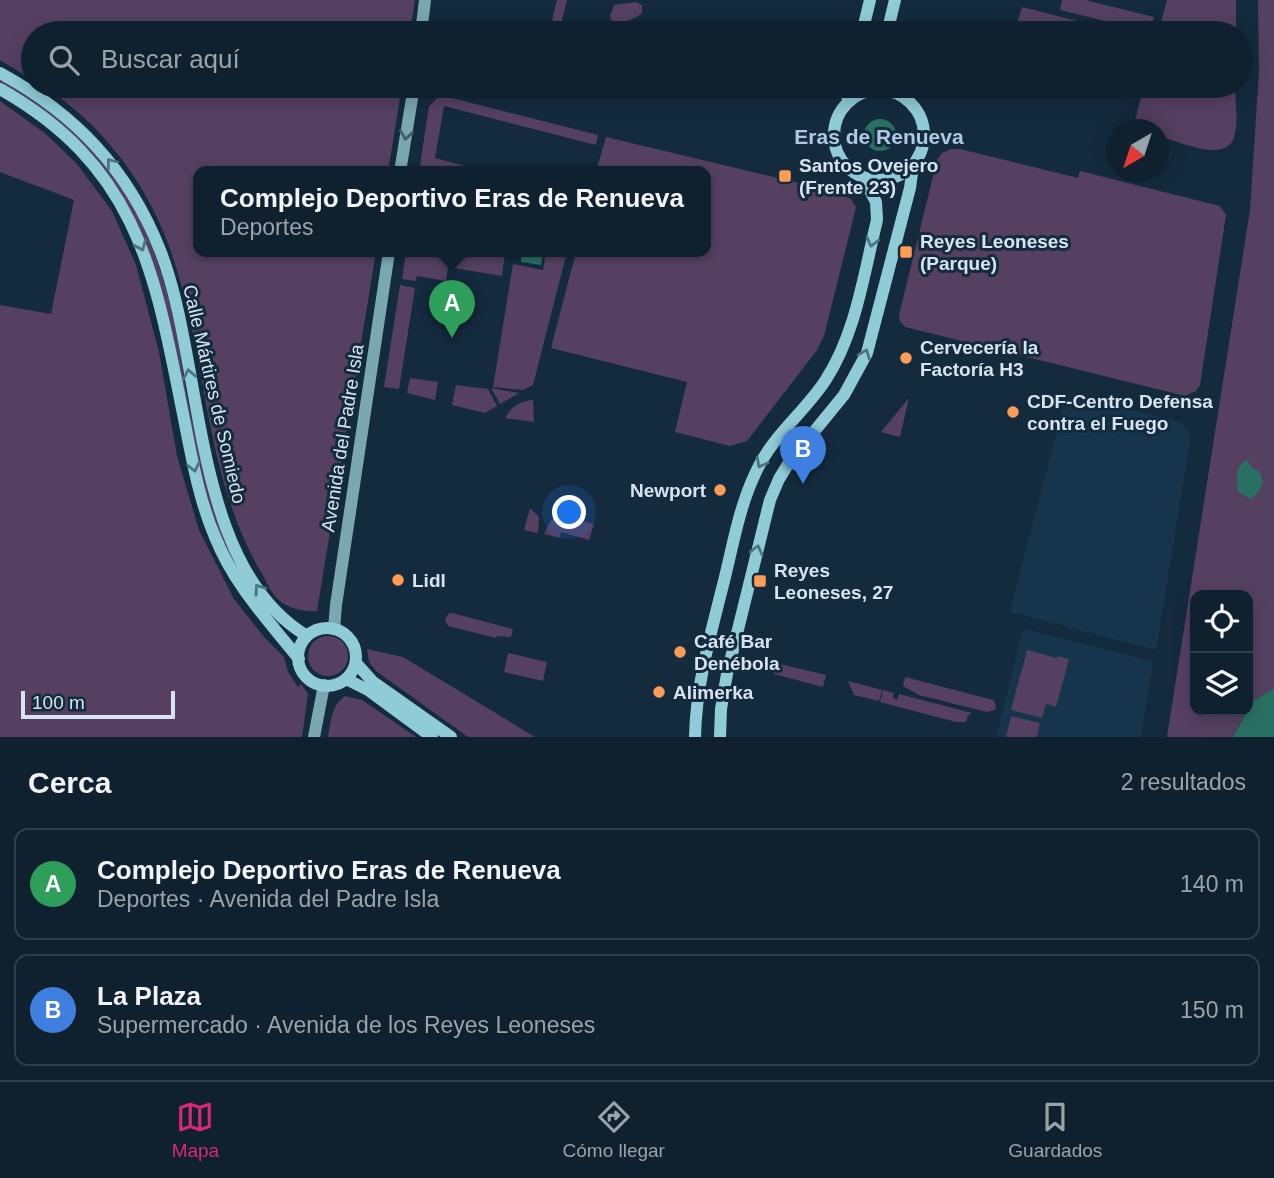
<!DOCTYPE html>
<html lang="es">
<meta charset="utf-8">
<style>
body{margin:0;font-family:Arial,sans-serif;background:#182836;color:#f1f3f6}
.controls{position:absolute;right:21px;bottom:21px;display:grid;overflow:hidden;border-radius:14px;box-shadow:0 4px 18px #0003}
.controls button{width:63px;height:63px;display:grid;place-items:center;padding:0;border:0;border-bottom:2px solid #2f3e4a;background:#0f202e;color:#f1f3f6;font:35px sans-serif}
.compass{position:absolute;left:1106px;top:119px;width:63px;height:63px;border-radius:50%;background:#0f202e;box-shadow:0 4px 18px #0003;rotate:219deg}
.scale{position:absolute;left:21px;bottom:18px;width:154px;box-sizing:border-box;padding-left:7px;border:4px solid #d6e4f1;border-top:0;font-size:19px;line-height:24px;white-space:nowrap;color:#d6e4f1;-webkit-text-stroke:5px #142b3e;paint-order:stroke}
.you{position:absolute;left:570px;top:513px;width:24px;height:24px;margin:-18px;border:5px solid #fff;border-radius:50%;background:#1a73e8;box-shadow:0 0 0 10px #1a73e833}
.badge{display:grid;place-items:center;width:46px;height:46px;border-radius:50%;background:#db2777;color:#fff;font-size:23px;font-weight:700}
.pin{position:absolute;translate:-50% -58px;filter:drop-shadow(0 2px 4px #0008)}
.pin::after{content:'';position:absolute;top:37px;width:24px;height:21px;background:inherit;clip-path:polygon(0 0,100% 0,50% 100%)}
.popup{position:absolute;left:193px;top:166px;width:518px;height:91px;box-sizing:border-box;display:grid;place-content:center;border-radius:14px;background:#0f202e;filter:drop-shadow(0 2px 5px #0005);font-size:23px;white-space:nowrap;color:#9ba3aa}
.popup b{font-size:26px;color:#f1f3f6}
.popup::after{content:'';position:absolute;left:50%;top:100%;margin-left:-14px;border:14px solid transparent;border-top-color:#0f202e}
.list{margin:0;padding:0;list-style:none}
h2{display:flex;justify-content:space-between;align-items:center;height:91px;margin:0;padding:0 28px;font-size:30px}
h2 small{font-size:23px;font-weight:400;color:#9ba3aa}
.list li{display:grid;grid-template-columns:46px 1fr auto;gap:21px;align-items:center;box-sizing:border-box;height:112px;margin:0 14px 14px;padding:0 14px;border:2px solid #2f3e4a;border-radius:14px}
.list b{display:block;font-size:26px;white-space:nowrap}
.list p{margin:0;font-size:23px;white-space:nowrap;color:#9ba3aa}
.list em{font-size:23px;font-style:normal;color:#9ba3aa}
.icon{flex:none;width:38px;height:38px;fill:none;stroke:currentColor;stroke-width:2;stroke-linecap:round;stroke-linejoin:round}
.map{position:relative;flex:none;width:1274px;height:737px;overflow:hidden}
.search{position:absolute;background:#0f202e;box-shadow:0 4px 18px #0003;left:21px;right:21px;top:21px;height:77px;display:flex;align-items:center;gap:18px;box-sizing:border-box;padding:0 24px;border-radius:38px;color:#9ba3aa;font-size:26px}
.sheet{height:343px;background:#0f202e}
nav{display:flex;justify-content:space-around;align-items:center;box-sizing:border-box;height:98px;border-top:2px solid #2f3e4a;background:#0f202e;font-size:19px;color:#9ba3aa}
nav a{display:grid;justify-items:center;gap:4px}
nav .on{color:#db2777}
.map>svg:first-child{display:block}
.built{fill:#16344c}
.green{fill:#554062;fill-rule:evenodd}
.water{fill:#2a7062}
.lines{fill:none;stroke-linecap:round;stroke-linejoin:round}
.secondary{stroke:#7aa8b1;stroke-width:12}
.primary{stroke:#90ccd7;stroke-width:12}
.oneway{stroke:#3d5d6c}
.oneway2{stroke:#4c7383}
.poi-dot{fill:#fd9c56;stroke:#142b3e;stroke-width:2.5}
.labels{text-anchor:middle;stroke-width:6;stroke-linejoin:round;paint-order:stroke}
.poi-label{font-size:19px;font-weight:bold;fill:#d6e4f1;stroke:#142b3e;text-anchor:start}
.street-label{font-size:19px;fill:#d6e4f1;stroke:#142b3e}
.neighbourhood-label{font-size:21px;font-weight:bold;fill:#aecae3;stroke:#142b3e}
</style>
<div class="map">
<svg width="1274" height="737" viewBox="0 0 1274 737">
<rect width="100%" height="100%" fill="#142b3e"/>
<path class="built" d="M1066 395 1174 420 1182 423 1191 436 1156 650 1010 612Z
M1023 628 1153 662 1141 737H996Z"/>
<path class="green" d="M0 0H415L410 33H33V80L0 60Z
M557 0H567L559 33H549Z
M1062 0H1085L1154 17 1150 32 1060 10Z
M1167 0H1236V33H1158Z
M1258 0H1274V688L1252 702 1233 737H1167L1250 210 1259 72ZM1195 595H1248V711H1195Z
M636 2 642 5V13C635 19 621 25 612 21L610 16 614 5Z
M1022 7 1113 30 1112 33H1039L1034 30H1027L1024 27 1016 28Z
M0 79C104 141 150 208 175 326 183 365 187 409 199 446 217 500 241 552 262 604L280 624 278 627C257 602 239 576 225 547 206 508 198 462 189 420 160 271 145 163 0 83Z
M42 86H402L388 172H198V252H376L317 611C302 612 284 608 274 595 268 587 264 576 258 567 203 469 207 351 169 246 146 182 100 121 42 86Z
M1144 86H1235C1235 101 1239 122 1234 137 1227 164 1177 141 1159 136L1158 130 1133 128Z
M444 96 598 135 596 145 444 106 435 158 488 172H419L429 106 438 97Z
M0 101 46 134 77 164 112 211 136 265 159 352 177 456 199 530 234 599 264 637 284 657 288 672 298 687 301 684 308 694 302 737H0V305L51 314 74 200 0 172Z
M606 137 836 192 851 199 856 207 824 336 817 350 747 441 730 446 675 432 687 382 551 348 576 252H706V172H596Z
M951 149H960L1078 178 1080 171 1220 206 1226 215 1200 385 1196 391 1185 396 905 327 900 321 899 315 937 160 942 153Z
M406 252H450L446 281 417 276 415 281 402 279Z
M456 252H505L502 276 454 268Z
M546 252H567L533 385 523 390 493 387 513 264 543 270Z
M400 285 415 288 399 389 384 387Z
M410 378 438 382 435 400 407 393Z
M456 385 488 389 497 406 485 413 452 405Z
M491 388 519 393 500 404Z
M909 398 900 437 881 432Z
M533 400 534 422 505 418C512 406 520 401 533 400Z
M530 508 539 517 538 533 524 530Z
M560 516 594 524 589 540 561 532 559 538 544 534 551 520Z
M452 613 513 629 511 637 497 636 496 638 448 626 445 620 448 614Z
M308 656a20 20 0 1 1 40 0a20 20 0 1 1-40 0Z
M367 649 403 657 535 737H468L376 671 369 662Z
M1027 650 1057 658 1058 656 1069 659 1056 707 1046 704 1042 718 1011 710Z
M508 653 547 662 543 681 504 672Z
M776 663 826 675 823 687 774 674Z
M905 677 993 700 996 705 995 710 987 712 919 695 903 686Z
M848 681 882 690 879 701 854 695Z
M883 690 894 693 893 698 897 700 899 694 972 713 968 716 966 722H956L880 702Z
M345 696 362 700 416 737H328C331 721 331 706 345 696Z
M1011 716 1040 723 1037 737H1006Z"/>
<path class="water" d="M864 135a16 16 0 1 1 32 0a16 16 0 1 1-32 0Z
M522 252H543L541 265 521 262Z
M1247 460 1253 469 1259 471 1263 481 1259 492 1251 499 1238 492C1236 481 1235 465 1247 460Z
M1274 688V737H1233L1252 702Z"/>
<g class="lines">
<path class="secondary" d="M421 33 425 0
M400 172 414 86
M334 629 336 605 389 252
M314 737 324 685"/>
<path class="primary" d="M862 33 870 0
M887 33 895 0
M0 73C75 114 128 169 160 250 205 363 190 566 307 636
M846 86 848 102
M0 89C140 168 155 275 184 419 192 459 199 500 215 537 235 586 267 619 299 659
M834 135a45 45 0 1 1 90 0a45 45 0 1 1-90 0Z
M298 657a29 29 0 1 1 58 0a29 29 0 1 1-58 0Z
M356 663 373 682 451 737
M346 679 368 690 432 737
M695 737C696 684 711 633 724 581 733 545 739 508 755 474 771 437 803 414 825 381 856 334 864 273 877 220L876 202 863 177
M720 737 721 709 727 674 770 500 779 479 790 461 844 395 867 353 910 188 913 166"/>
</g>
<defs><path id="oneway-chevron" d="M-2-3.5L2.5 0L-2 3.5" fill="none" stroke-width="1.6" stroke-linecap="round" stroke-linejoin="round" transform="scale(1.75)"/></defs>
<use class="oneway" href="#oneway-chevron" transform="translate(406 135) rotate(99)"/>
<g class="oneway2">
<use href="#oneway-chevron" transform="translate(111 163) rotate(-128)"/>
<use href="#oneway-chevron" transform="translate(872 242) rotate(104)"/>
<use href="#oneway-chevron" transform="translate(141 246) rotate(67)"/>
<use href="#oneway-chevron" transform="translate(865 354) rotate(-69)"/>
<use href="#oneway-chevron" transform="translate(189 374) rotate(-101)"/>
<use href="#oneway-chevron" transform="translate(761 463) rotate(118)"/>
<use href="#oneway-chevron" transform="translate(194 467) rotate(77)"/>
<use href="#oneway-chevron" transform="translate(757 550) rotate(-76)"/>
<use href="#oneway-chevron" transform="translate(259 589) rotate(-125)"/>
</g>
<g class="poi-dot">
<rect x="778" y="169" width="14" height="14" rx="3.5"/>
<rect x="899" y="245" width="14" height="14" rx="3.5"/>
<circle cx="906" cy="358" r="7"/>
<circle cx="1013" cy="412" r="7"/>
<circle cx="720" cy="490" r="7"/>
<circle cx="398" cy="580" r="7"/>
<rect x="753" y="574" width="14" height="14" rx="3.5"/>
<circle cx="680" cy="652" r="7"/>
<circle cx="659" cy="692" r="7"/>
</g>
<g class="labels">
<g class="poi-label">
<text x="799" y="172">Santos Ovejero<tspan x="799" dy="22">(Frente 23)</tspan></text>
<text x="920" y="248">Reyes Leoneses<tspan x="920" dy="22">(Parque)</tspan></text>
<text x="920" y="354">Cervecería la<tspan x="920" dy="22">Factoría H3</tspan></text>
<text x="1027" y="408">CDF-Centro Defensa<tspan x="1027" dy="22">contra el Fuego</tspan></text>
<text x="706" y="497" text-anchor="end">Newport</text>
<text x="774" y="577">Reyes<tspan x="774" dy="22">Leoneses, 27</tspan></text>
<text x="412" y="587">Lidl</text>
<text x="694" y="648">Café Bar<tspan x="694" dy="22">Denébola</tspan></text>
<text x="673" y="699">Alimerka</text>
</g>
<g class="street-label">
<text transform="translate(215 394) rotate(77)" y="7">Calle Mártires de Somiedo</text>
<text transform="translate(342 438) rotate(-81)" y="7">Avenida del Padre Isla</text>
</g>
<g class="neighbourhood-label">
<text x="879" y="144">Eras de Renueva</text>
</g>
</g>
</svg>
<div class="controls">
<button><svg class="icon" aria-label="locate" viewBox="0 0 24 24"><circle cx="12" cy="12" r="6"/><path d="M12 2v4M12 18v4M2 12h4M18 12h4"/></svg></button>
<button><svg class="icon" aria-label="layers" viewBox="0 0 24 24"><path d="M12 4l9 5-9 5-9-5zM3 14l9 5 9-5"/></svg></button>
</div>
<svg class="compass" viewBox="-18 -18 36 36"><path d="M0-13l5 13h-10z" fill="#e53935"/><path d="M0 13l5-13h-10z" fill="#9ba3aa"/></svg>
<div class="scale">100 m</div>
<div class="you"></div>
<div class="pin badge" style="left:452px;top:338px;background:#2e9e5b">A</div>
<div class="popup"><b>Complejo Deportivo Eras de Renueva</b>Deportes</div>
<div class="pin badge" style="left:803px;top:484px;background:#3f7fe0">B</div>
<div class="search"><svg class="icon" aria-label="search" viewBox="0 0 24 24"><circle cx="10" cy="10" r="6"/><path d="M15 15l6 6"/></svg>Buscar aquí</div>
</div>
<section class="sheet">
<h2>Cerca<small>2 resultados</small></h2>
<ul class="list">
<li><span class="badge" style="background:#2e9e5b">A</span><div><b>Complejo Deportivo Eras de Renueva</b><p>Deportes · Avenida del Padre Isla</p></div><em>140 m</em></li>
<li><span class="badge" style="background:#3f7fe0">B</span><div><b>La Plaza</b><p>Supermercado · Avenida de los Reyes Leoneses</p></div><em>150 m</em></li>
</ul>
</section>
<nav>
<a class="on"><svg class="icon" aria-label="map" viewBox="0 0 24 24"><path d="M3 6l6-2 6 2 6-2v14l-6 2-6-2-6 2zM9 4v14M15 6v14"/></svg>Mapa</a>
<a><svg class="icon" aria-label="directions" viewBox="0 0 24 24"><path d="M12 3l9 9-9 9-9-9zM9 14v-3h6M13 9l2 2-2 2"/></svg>Cómo llegar</a>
<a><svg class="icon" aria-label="saved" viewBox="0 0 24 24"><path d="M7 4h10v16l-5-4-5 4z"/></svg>Guardados</a>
</nav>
